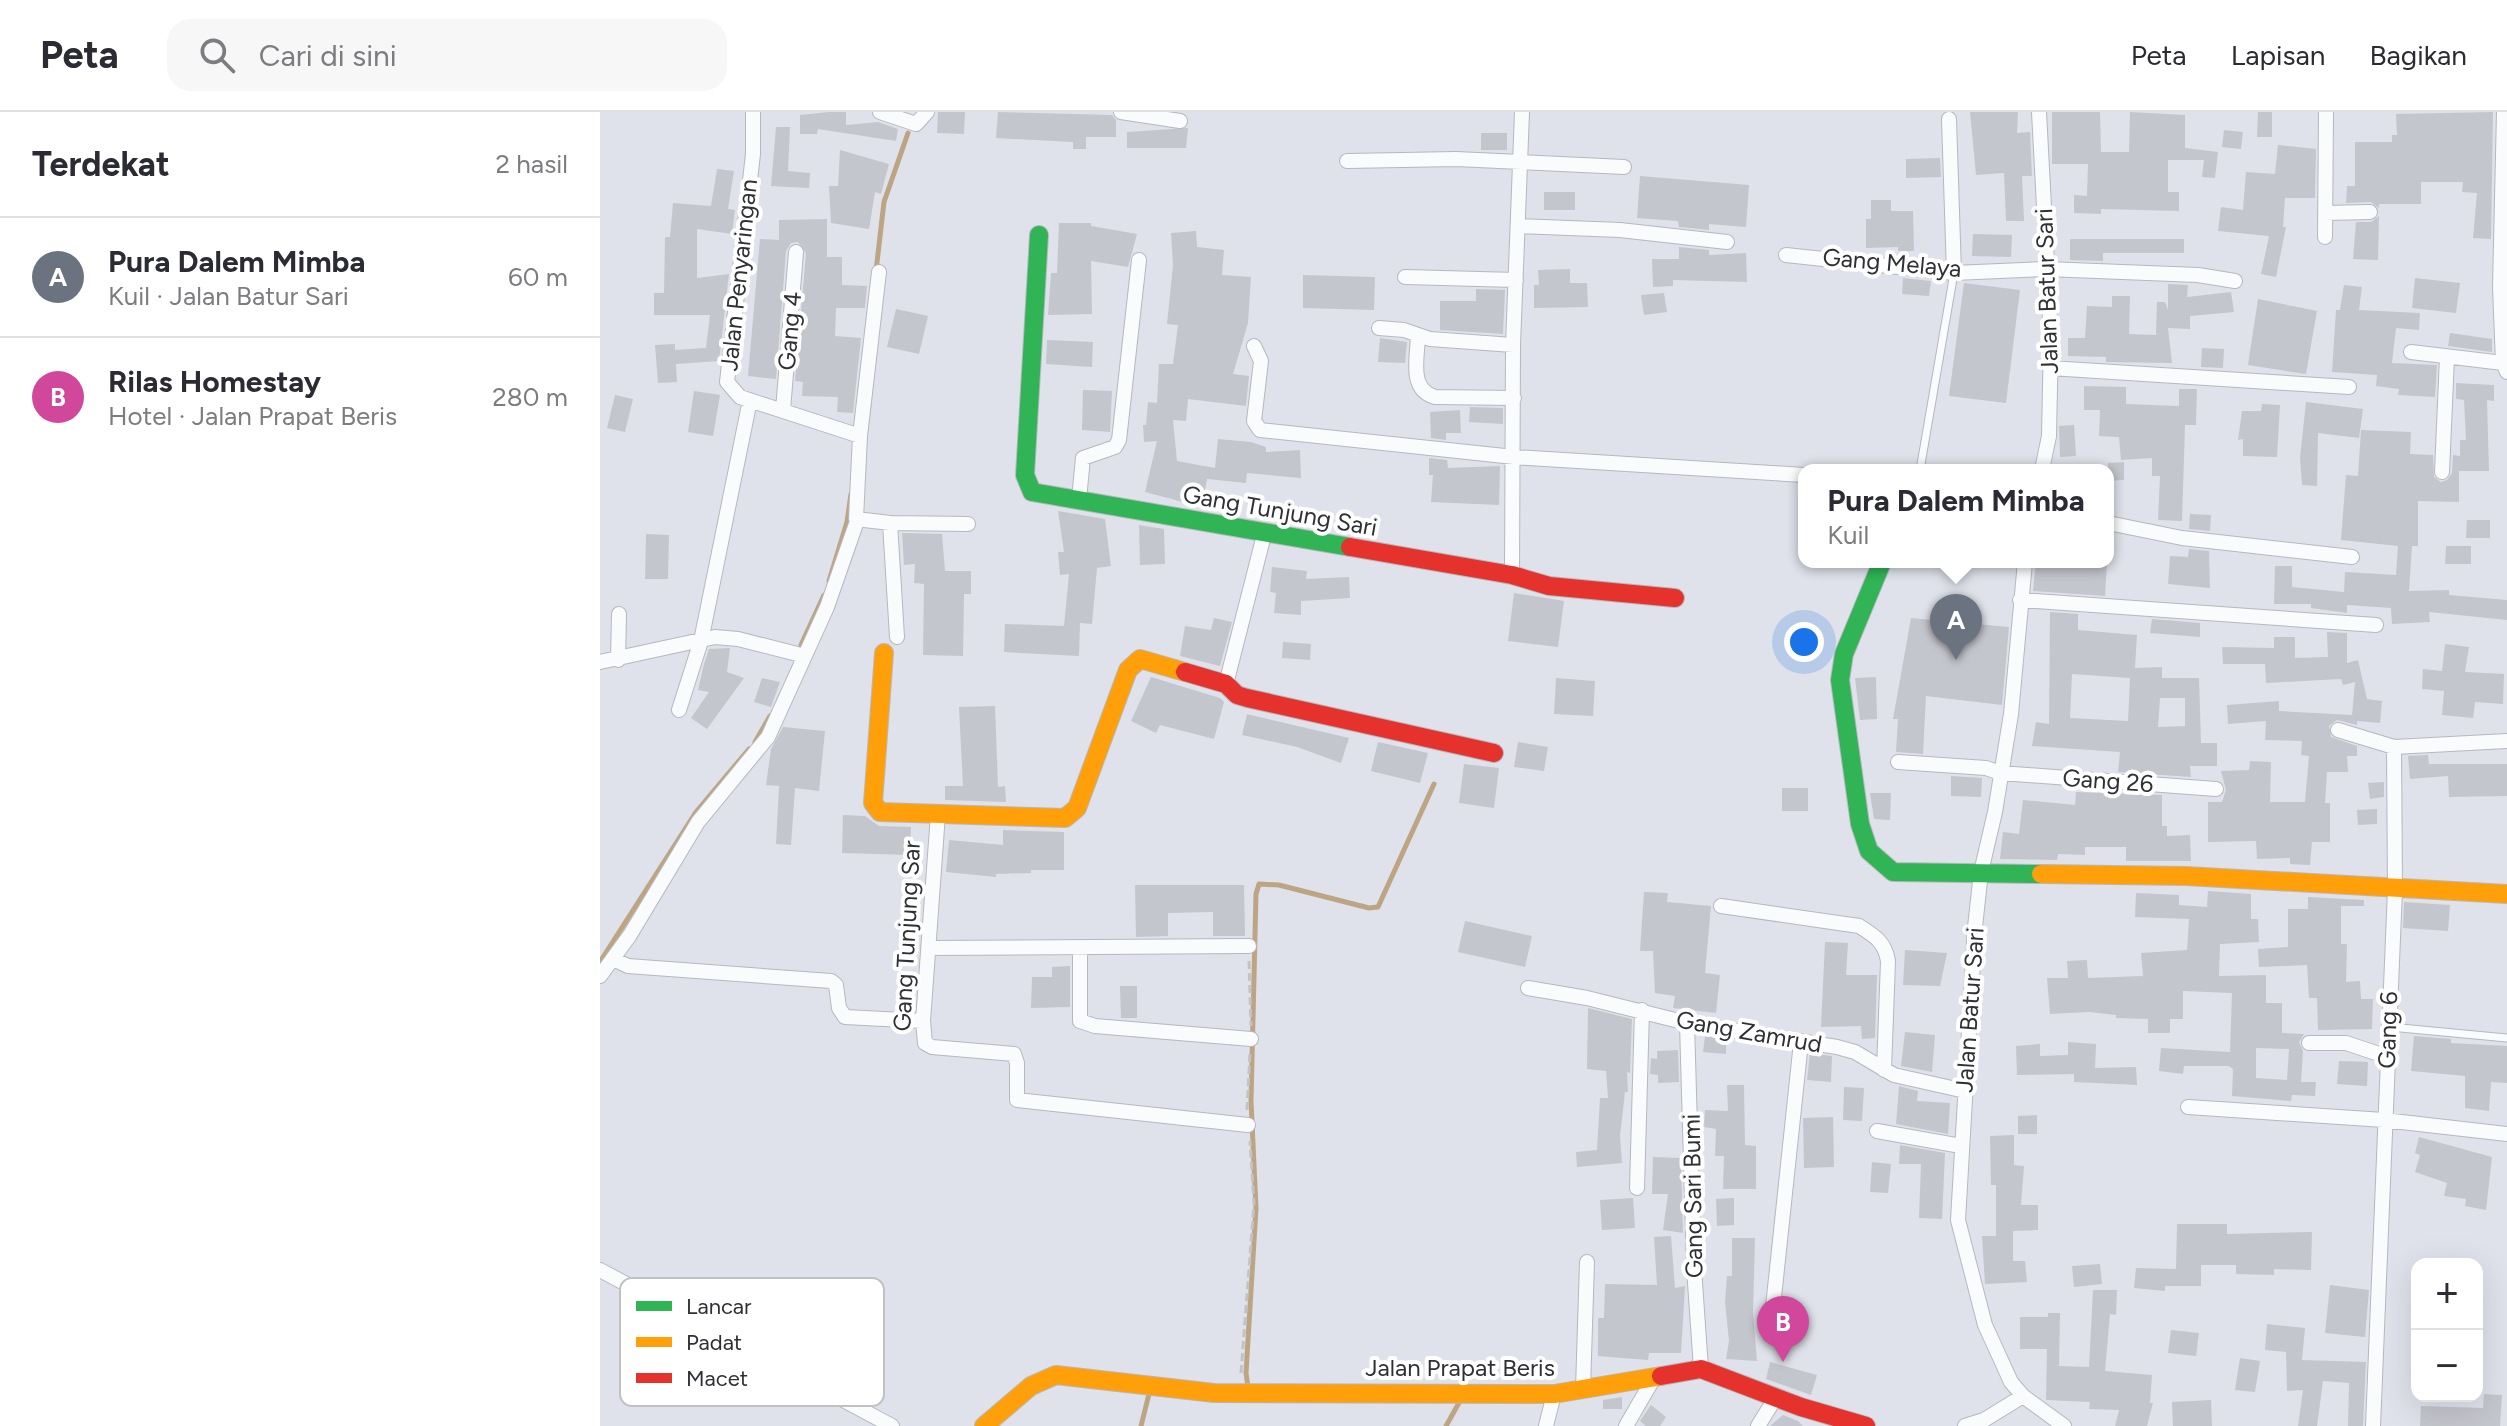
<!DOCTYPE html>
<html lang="id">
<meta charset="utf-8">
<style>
body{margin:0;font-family:Figtree,sans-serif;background:#f7f7f7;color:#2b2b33}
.controls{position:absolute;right:24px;bottom:24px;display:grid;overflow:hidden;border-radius:16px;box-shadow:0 8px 32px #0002}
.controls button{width:72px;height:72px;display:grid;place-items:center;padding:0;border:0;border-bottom:2px solid #e1e1e2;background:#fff;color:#2b2b33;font:40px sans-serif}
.you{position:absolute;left:1204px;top:530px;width:28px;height:28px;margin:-20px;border:6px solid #fff;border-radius:50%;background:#1a73e8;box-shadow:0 0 0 12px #1a73e833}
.badge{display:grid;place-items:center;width:52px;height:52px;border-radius:50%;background:#0b8043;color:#fff;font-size:26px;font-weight:700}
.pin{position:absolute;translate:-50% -66px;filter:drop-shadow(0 2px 4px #0008)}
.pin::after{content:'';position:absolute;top:42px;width:28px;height:24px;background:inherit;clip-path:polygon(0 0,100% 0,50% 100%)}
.popup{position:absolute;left:1198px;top:352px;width:316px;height:104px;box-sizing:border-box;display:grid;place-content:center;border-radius:16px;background:#fff;filter:drop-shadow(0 2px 6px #0005);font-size:26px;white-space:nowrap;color:#7c7c81}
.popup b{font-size:30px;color:#2b2b33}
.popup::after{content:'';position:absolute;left:50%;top:100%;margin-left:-16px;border:16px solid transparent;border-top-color:#fff}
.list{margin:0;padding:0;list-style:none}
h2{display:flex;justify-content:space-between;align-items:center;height:104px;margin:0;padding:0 32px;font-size:34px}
h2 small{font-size:26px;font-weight:400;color:#7c7c81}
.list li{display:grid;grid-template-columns:52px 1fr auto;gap:24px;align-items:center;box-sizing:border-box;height:120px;padding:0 32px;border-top:2px solid #e1e1e2}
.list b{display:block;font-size:30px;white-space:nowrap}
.list p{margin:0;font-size:26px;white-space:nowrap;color:#7c7c81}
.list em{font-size:26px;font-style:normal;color:#7c7c81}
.icon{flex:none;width:44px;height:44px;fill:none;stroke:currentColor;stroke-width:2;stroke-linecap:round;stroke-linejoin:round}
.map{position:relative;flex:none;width:1907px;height:1314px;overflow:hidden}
header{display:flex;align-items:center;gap:48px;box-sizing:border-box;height:112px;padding:0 40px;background:#fff;border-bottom:2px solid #e1e1e2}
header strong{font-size:38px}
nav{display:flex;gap:44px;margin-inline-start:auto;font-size:28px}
.search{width:560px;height:72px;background:#f7f7f7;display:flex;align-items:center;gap:20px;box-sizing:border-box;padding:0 28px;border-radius:24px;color:#7c7c81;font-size:30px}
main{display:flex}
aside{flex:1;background:#fff}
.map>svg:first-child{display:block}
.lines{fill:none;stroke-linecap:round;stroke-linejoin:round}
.stream{stroke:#bda583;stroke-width:5}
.building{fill:#c4c6cd;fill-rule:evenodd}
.lane-casing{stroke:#b6b8be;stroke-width:9}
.street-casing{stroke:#b6b8be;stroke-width:16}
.fast-casing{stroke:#b6b8be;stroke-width:20}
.slow-casing{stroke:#b6b8be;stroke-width:20}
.jam-casing{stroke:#b6b8be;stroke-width:20}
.path{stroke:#c1c3c6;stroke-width:3;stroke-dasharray:8 4;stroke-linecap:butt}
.lane{stroke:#fafbfc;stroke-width:7}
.street{stroke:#fafbfc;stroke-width:14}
.fast{stroke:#30b455;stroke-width:18}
.slow{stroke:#ff9f0a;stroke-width:18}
.jam{stroke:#e5322d;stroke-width:18}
.labels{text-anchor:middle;stroke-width:8;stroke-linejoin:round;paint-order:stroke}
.street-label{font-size:24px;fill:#2e3036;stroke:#fff}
.key{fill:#fff;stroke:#c0c1c3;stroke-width:2}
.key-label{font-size:22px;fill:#2e3036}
</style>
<header>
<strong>Peta</strong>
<div class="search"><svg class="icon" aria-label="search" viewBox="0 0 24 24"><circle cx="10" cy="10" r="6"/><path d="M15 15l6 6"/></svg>Cari di sini</div>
<nav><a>Peta</a><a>Lapisan</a><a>Bagikan</a></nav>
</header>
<main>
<aside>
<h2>Terdekat<small>2 hasil</small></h2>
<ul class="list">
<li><span class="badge" style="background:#6b7280">A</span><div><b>Pura Dalem Mimba</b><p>Kuil · Jalan Batur Sari</p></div><em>60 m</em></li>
<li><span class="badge" style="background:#d1479c">B</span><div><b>Rilas Homestay</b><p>Hotel · Jalan Prapat Beris</p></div><em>280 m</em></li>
</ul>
</aside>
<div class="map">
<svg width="1907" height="1314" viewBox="0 0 1907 1314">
<rect width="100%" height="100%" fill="#dfe2ea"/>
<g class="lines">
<path class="stream" d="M276 159 284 90 308 21
M229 469 247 410 251 382
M201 533 224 483
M155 630 170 604
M0 850 96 700 149 637
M648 1275 646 1261 656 1096 651 989 656 782 659 772 679 773 769 796 778 795 834 672
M541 1314 549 1282
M846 1314 860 1289"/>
</g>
<path class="building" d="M229 0H246V13L278 10 298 17 296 29 218 17 217 22H200V3Z
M338 0H365L364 22 337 21Z
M398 0 512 3 516 8V25H486V37H473V30L396 26Z
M1370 0H1418L1417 21 1430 20 1432 64H1422L1424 109H1406L1404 61 1376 63Z
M1452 0H1500L1501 40H1529L1530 0 1585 3V36L1618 40 1615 66 1602 65 1604 48H1568V80H1579V99L1501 97V102L1474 101V83L1487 84 1488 52H1452Z
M1658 0H1672V25H1657Z
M1893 0 1891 127 1873 126 1877 81 1862 80 1863 70H1821V92H1779V96L1771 90 1746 91 1747 74H1755V30H1792V23H1797L1796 2Z
M176 15H190L188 59 210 61 209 76 171 74Z
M588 16 586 36H527V20Z
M1624 18 1643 20 1641 37 1622 35Z
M881 21H907V38H881Z
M1678 33 1716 37 1715 86H1685L1683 115H1686L1676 165 1661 162 1669 124 1618 119 1621 95 1643 98 1646 60 1675 62Z
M240 38 289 52 281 82 275 80 269 117 231 111 229 74H238Z
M1340 46 1341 65 1306 66V47Z
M117 57 134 59 128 97 135 98 132 122 97 117V166L129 162 119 249 76 252 77 270 58 271 55 233 75 232V238L106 236 110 203H54V181H64L65 125H70L73 91 111 94Z
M1040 64 1149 73 1146 115 1109 112V118L1079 115 1078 109 1037 106Z
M944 80H975V98H944Z
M1271 88H1291V99H1313L1314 139H1298V135L1266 136V107H1271Z
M1779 104 1778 148 1753 147 1756 110H1771Z
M227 107V145H242V173L267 174 265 196H236L235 224 261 226 253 301 237 300 238 285 202 284 203 270 195 269 206 141 198 130 191 131 186 139 176 267 148 264 160 127 179 128V108Z
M459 111H491V114L537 122 528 155 491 149 492 202 448 203 451 161H457Z
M596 119 597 135 624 138 622 163 651 165 648 211 633 262 649 264 646 294 588 287 586 309 573 308 577 349 615 356 618 327 651 330 666 335V340L700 338 701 366 647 361 646 371 607 367 602 395 545 380 557 329 544 330 543 313H546L548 290 557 291 559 252H573L578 213 567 212 573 153 571 121Z
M1373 122 1412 123 1411 145 1372 144Z
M1470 127H1584V141H1503V149L1470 148Z
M1079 135 1109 138V143L1146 141 1147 170 1073 168V174L1053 175 1052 147H1079Z
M970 157V171H987L988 195 934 196V173H939L938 158Z
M703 163 775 165 774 198 703 196Z
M1303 166 1331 169 1329 184 1302 182Z
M1815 166 1860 171 1856 201 1812 196Z
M1364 171 1420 178 1406 291 1349 284Z
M1568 172 1588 173 1587 185 1631 180 1634 200 1590 204V217L1568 216 1572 251 1506 250V245L1468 244V226H1485L1487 194 1512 195V184H1530L1529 222 1556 223 1557 190H1565L1568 198Z
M1744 173 1762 175 1759 198 1820 201 1819 218 1796 216 1792 251 1837 253 1835 285 1798 283 1799 277 1776 274 1777 263 1732 260 1736 198H1740Z
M876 177 905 178 903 222 840 218V189H876Z
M1064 181 1067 200 1044 203 1041 183Z
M1658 187 1717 199 1706 262 1648 253Z
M296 197 328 204 319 242 287 235Z
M1850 221 1892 227V240L1848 234Z
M780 226 807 230 805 251 778 250Z
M447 228 493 230 492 255 446 252Z
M1602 236 1624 237 1623 256 1601 255Z
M1856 271 1894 273V289L1887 288 1889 359H1859V390L1818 389V434H1812L1809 479 1849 478V483L1907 488V508L1829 500 1830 510 1792 512 1791 496 1747 493V501L1711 496V492H1674L1675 454H1692V475L1744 480 1745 460 1796 463 1798 434 1741 428 1746 363 1758 364 1761 318 1811 320 1810 342 1833 343 1834 365 1841 370 1847 368 1852 361 1853 343 1860 344V328H1866L1864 288 1856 287Z
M1484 274 1526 275V292L1579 294V277H1597L1596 313H1585L1582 409 1558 408 1560 364H1552V346L1521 348 1519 325 1499 324 1500 298H1484Z
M483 278 512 279 510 320 482 318Z
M94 279 120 283 113 324 88 320Z
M15 283 33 287 25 320 7 316Z
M1706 290 1763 297 1759 326 1718 321 1717 374 1702 373 1700 346Z
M1662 292 1680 293 1677 345 1643 344V327L1638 328 1642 299H1661Z
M870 295 903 296V312L869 310Z
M860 298 861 321H846V328L831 326 830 300Z
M1474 313 1476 344 1460 345 1459 314Z
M829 346 847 348 848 356 900 354 899 393 831 390 833 363H829Z
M1524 350V368L1508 369V351Z
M458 399 505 407 511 454 497 456 492 512 480 511 479 544 404 540 405 512 464 514 469 462 460 463 458 440H464Z
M1590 402 1611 403 1610 419 1589 417Z
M1867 408H1890V426H1866Z
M539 413 564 417 565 452 540 453Z
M302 421 342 422 345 459H371V482H364L363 544 323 543 324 472 314 471 315 452 304 453Z
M46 422 69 423 68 467H45Z
M1846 434H1871V452H1845Z
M1589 437 1609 439 1610 476 1568 472 1570 444 1588 445Z
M1436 450H1507L1505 484 1433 479Z
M672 455 707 459 706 467 749 465 750 486 701 489V503L674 501 676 481 670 480Z
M914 481 964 489 958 535 908 529Z
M1450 500 1478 502V518L1537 523 1535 556 1562 555V566H1599L1601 631H1617V654H1590L1591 665 1518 660 1520 640 1432 634 1436 610 1449 612ZM1472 562 1530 566 1528 609 1470 606ZM1560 586H1585V614L1558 615Z
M614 506 632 510 620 554 580 544 585 514 611 518Z
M1311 506 1409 515 1402 593 1326 584 1323 642 1296 640 1298 607H1293Z
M1552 507 1600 511V525L1550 521Z
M1727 520 1747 521V551L1758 548 1767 587 1782 589 1780 611 1757 609V613L1737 608 1729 614 1731 625 1757 634V644H1747L1748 660H1727L1725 691H1730V730H1712L1710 753 1690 752V746L1657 747 1656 729 1608 730V690H1622L1626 678 1621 659 1649 658 1650 649 1671 650 1670 690H1705L1709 644 1701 643 1702 629 1665 628 1666 609 1628 612 1627 593 1679 589V599L1752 603 1755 570 1743 573 1741 567 1666 571 1665 552H1623L1622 535 1674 536V525H1695V546L1728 545Z
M683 530 711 532 710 548 682 546Z
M1845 532 1869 535 1865 560 1904 562 1903 592 1875 590 1873 606 1842 603 1844 579 1822 577 1823 557 1842 559Z
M130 536 127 560 144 566 107 617 91 606 109 580 98 578 104 552 109 537Z
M551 565 620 586 624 590 614 627 560 613 556 621 531 609Z
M1276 565 1277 607 1260 608 1255 566Z
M162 566 180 570 171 595 154 590Z
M956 566 995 569 993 604 954 602Z
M395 594 398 675 405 674 406 690 345 688V674H363L359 595Z
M647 602 749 626 741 651 697 635 642 623Z
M183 615 225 619 219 679 195 676 191 733 176 732 179 674 166 673 171 637Z
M778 630 828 641 820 671 771 659Z
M918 630 948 635 944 659 914 655Z
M1828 643 1829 652H1907V684L1849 685 1848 664 1810 667 1808 644Z
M864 652 899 656 894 696 859 691Z
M1351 664 1382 666 1381 685 1351 684Z
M1784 670V685L1770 687 1768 671Z
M1182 676H1208V699H1182Z
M1476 680 1562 683V714H1567V724L1590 723 1591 749H1526V735H1485V743L1458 742 1457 748 1400 747 1403 720 1419 722 1423 688 1475 693Z
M1270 681H1291L1290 708 1274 707Z
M1777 697V712L1758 713 1757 698Z
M243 703 265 704 279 714 311 715 310 743 242 741Z
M403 718 464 720V758H431V761L396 762V765L346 760 349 728 403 733Z
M535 773H644L645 824H613V800L568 801V824L536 825Z
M1608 779 1651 782V807H1658L1659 830 1620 832 1619 864 1666 863V891H1682V921L1704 922 1699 930 1703 939 1701 970H1716L1715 984 1692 983 1691 989 1632 984 1633 957 1629 954H1584L1583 962 1559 959 1561 936 1630 940 1632 881 1583 879V907H1570V921H1548V907L1516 906V903L1489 900 1450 902 1447 866H1468L1467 849 1487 848 1488 866 1543 864 1541 841 1587 838 1589 807 1535 805 1536 781 1579 783V793L1607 795ZM1656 936 1689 937 1687 968 1656 966Z
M1044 780 1068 781 1067 790 1111 794 1105 861 1120 863 1116 901 1073 896 1075 884 1055 881 1053 839H1040Z
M1708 785 1764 788V794H1741V832H1747L1746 870 1760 869 1761 887H1773L1772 917 1718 918 1717 886H1709L1707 853 1659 855 1658 837 1688 835V797H1708Z
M1804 790 1850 793 1848 819 1803 816Z
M865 809 932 824 925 855 858 840Z
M1225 830 1248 831 1246 863H1277L1275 926 1262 927 1261 914 1221 915Z
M1305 838 1347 841 1340 874 1303 873Z
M470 854V895L431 896 432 865H452V855Z
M520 874H537V906H521Z
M988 896 1032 907 1030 961 1027 960 1028 980H1025L1020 1024 1022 1051 977 1055 976 1040 997 1038 1000 986H1008L1006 959 987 957Z
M1305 920 1335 923 1332 960 1301 954Z
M1105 924 1126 927V942L1103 940Z
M1814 924 1851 927V931L1907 934V971L1891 970 1889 999 1865 996V964L1811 959Z
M1468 930 1496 932 1495 956 1536 955 1537 973 1474 970V962L1417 963 1416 934 1440 932V944L1468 943Z
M1078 938 1079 970 1058 971V963L1050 962 1051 946 1057 947V939Z
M1210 941 1232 944 1231 970 1207 968Z
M1739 949 1768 950 1767 974 1737 972Z
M1127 973H1144L1145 1033 1156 1034V1077H1123L1124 1044H1115L1116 1017 1104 1015 1105 998 1128 999Z
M1299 974 1318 979 1317 989 1350 991 1348 1022 1296 1012Z
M1244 975 1264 976 1262 1009 1243 1008Z
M1437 1003V1022H1418V1004Z
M1233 1005 1234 1055 1204 1056 1203 1006Z
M1414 1023V1053L1424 1054 1421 1093H1438V1118L1413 1119V1149H1425L1427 1170 1385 1172 1382 1124H1396V1073H1391L1390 1024Z
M1819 1025 1892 1045 1886 1098 1865 1094 1866 1087 1844 1084 1847 1071 1815 1060 1820 1043 1815 1041Z
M1300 1033 1345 1041 1342 1107 1319 1106 1321 1052H1299Z
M1053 1045 1081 1046 1083 1121 1063 1118 1068 1082H1052Z
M1272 1050 1291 1052 1288 1081 1270 1080Z
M1033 1086 1035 1116 1002 1118 1000 1088Z
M1134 1086V1113L1117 1114 1116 1087Z
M1577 1112H1627V1122L1712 1120 1711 1158 1674 1157V1163L1636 1162V1153H1601V1174H1565V1179L1534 1176 1536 1156 1576 1157Z
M1071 1124 1075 1176 1085 1174 1081 1241H1049L1048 1248 998 1244V1206H1004L1005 1172 1057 1173 1054 1125Z
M1132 1126H1155L1153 1201 1157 1249 1126 1247 1129 1229 1125 1190 1127 1164H1132Z
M1500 1152 1502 1172 1474 1175 1472 1154Z
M1730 1173 1769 1178 1765 1225 1725 1221Z
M1493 1178H1517L1516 1203 1510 1202 1505 1259 1552 1263 1550 1291H1553L1547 1314H1515L1519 1298 1489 1297 1490 1290 1446 1288 1447 1237H1420V1205H1448V1201H1460L1459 1254 1489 1255Z
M1667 1212 1705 1216 1702 1248 1766 1250 1763 1314H1748L1749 1271 1723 1269 1717 1314H1698L1703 1278 1687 1279 1686 1240 1665 1238Z
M1571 1218 1599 1221 1596 1244 1568 1241Z
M1640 1246 1660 1249 1655 1280 1635 1278Z
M1170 1250 1217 1263 1211 1283 1166 1267Z
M1884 1282 1902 1283 1900 1314H1820L1821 1294 1883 1296Z
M1022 1285V1297H1003V1288Z
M1611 1288 1612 1314H1573L1572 1290Z
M1051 1293 1066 1305 1060 1314H1046L1040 1309Z
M1183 1303 1198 1309 1203 1314H1170Z"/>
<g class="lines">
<g class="lane-casing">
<path id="lane" d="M1320 358 1354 161
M1790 915 1907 926"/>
</g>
<g class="street-casing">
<path id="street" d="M153 0V42L127 270 140 285 260 324
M280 0 316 12 327 0
M521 0 580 9
M1439 0 1451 227 1449 324 1442 358
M1904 0 1900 175 1903 251 1907 260
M1349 7 1354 161
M747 49 856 47 1024 55
M1725 101 1770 100
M918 114 1020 118 1127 130
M1725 125 1726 0
M1186 143 1354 161 1446 157 1598 163 1635 169
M279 160 260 324 256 407 290 411 368 412
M805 165 916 168
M779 216 804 218 830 227 913 233
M818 225C817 247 809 278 835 285L914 286
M654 234 661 249 654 309 660 318 914 345 1204 363
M1811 240 1903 251
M1450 256 1749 275
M183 298 196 140
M1842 360 1847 245
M479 387 483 346 515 335 519 328 539 148
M290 411 297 525
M1508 411 1582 426 1752 445
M1425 450 1411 602 1395 700 1381 760 1375 815 1358 1108 1385 1213 1411 1270 1423 1284 1464 1314
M912 463 913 233 922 0
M1420 488 1776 513
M18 548 19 502
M0 550 115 525 138 527 205 544
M626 572 664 423
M79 598 101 529 150 288
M1738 618 1794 635
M1298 650 1386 656 1401 661 1616 677
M338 702 323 909 325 931 332 935 414 942 417 951V988L648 1013
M1121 794 1259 814C1275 824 1285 830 1288 849L1284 958
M480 835V909L495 914 651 927
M328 836 649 834
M13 847 28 854 231 869 236 873 239 896 245 905 323 909
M0 864 30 823 98 710 168 625 227 495 257 409
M928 876 987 886 1087 911 1237 935 1255 940 1294 963 1365 979
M1087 911 1094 1156 1101 1257
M1709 931H1746L1788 945
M1588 995 1784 1008 1907 1022
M1277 1019 1361 1034
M1037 1076 1042 898
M0 1158 292 1314
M1170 1223 1201 930
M983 1277 987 1150
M946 1314 954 1282
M1026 1314 1055 1264
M1158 1314 1176 1285
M1365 1314 1384 1308 1423 1284
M1773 1314 1795 777 1794 635 1907 629"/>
</g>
<g class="fast-casing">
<path id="fast" d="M439 123 425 363 432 380 750 435
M1282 450 1244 542 1240 568 1260 712 1269 739 1293 760 1441 762"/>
</g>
<g class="slow-casing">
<path id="slow" d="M284 541 273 691 280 700 465 706 477 696 528 558 540 547 585 560
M1441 762 1586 764 1907 782
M384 1314 431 1274 456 1263 614 1281 954 1282 1061 1264"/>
</g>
<g class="jam-casing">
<path id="jam" d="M750 435 912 463 949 474 1075 486
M585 560 626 572 637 583 647 586 894 641
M1061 1264 1101 1257 1201 1295 1266 1314"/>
</g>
<path class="path" d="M649 849 651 914
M647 998 650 941
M641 1261 654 1092 650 1029"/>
<use href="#lane" class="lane"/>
<use href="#street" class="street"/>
<use href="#fast" class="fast"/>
<use href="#slow" class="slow"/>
<use href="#jam" class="jam"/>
</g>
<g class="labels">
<g class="street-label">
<text transform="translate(1292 151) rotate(5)" y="8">Gang Melaya</text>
<text transform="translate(139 163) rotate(-84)" y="8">Jalan Penyaringan</text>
<text transform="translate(1447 179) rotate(-92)" y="8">Jalan Batur Sari</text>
<text transform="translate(190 219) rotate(-85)" y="8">Gang 4</text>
<text transform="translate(680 399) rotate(10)" y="8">Gang Tunjung Sari</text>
<text transform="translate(1508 669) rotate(4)" y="8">Gang 26</text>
<text transform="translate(307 824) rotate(-87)" y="8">Gang Tunjung Sar</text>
<text transform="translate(1370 898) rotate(-86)" y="8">Jalan Batur Sari</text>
<text transform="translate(1788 918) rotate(-88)" y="8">Gang 6</text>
<text transform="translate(1149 920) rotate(10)" y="8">Gang Zamrud</text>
<text transform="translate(1093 1084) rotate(-91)" y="8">Gang Sari Bumi</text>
<text x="860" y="1264">Jalan Prapat Beris</text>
</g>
</g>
<rect x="20" y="1166" width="264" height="128" rx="12" class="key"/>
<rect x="36" y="1189" width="36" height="10" fill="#30b455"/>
<rect x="36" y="1225" width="36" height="10" fill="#ff9f0a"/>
<rect x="36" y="1261" width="36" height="10" fill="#e5322d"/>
<g class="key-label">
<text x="86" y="1202">Lancar</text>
<text x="86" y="1238">Padat</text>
<text x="86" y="1274">Macet</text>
</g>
</svg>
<div class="controls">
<button>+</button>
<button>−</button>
</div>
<div class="you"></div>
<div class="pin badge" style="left:1356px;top:548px;background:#6b7280">A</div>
<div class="popup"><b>Pura Dalem Mimba</b>Kuil</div>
<div class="pin badge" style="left:1183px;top:1250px;background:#d1479c">B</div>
</div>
</main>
